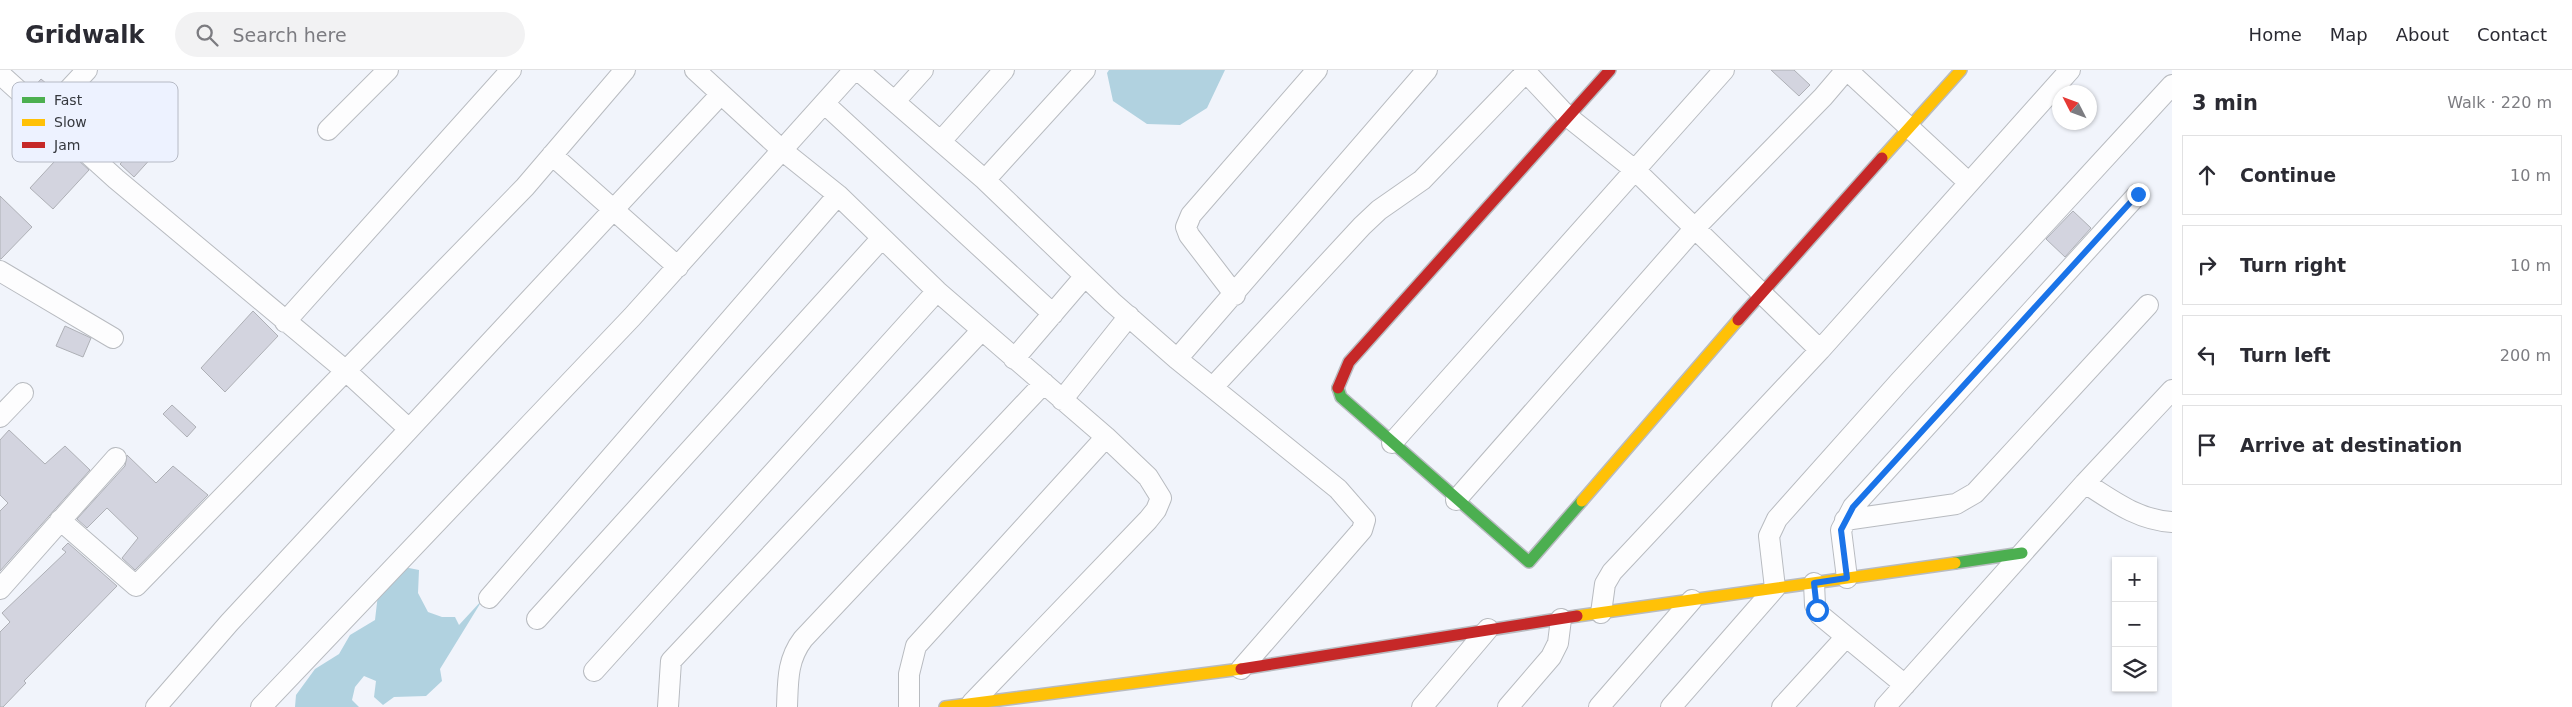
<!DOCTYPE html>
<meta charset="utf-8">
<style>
body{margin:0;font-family:"DejaVu Sans",sans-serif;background:#f2f2f3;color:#2b2b33}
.controls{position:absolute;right:15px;bottom:15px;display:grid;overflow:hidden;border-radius:0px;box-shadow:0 1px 4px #0004}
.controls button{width:45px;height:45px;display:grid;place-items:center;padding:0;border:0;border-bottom:1px solid #e1e1e2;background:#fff;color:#2b2b33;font:25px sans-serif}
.compass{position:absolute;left:2052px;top:15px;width:45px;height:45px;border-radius:50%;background:#fff;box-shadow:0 1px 4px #0004;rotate:312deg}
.stop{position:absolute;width:15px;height:15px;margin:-11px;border:4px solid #1a73e8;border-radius:50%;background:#fff}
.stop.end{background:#1a73e8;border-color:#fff;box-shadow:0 1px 5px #0008}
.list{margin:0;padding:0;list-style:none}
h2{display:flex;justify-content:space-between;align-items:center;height:65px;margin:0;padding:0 20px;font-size:21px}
h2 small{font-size:16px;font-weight:400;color:#7c7c81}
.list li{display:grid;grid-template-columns:32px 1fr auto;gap:15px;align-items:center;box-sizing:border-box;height:80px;margin:0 10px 10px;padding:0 10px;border:1px solid #e1e1e2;border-radius:0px}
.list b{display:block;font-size:19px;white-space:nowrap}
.list em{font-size:16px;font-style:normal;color:#7c7c81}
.icon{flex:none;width:28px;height:28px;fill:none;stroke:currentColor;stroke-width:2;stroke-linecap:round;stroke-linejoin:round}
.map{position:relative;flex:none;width:2172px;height:637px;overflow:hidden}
header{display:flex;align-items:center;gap:30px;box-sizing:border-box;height:70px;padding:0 25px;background:#fff;border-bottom:1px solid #e1e1e2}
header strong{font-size:24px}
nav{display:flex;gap:28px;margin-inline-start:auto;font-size:18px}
.search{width:350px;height:45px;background:#f2f2f3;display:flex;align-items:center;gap:12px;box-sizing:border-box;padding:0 18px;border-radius:28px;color:#7c7c81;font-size:19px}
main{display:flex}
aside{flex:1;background:#fff}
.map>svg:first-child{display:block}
.water{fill:#b1d2e0}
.building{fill:#d3d4df;stroke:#aeb0b6}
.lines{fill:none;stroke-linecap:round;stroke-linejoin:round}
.street-casing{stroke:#b8bbc0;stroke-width:22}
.fast-casing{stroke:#b8bbc0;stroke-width:14}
.slow-casing{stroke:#b8bbc0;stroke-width:14}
.jam-casing{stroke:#b8bbc0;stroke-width:14}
.street{stroke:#fdfdfe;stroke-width:20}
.fast{stroke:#4caf50;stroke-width:11}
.slow{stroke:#ffc107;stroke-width:11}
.jam{stroke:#c62828;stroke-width:11}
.route{stroke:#1a73e8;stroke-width:6}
.key{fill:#edf2ff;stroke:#b6bac5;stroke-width:1}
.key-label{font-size:14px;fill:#35383e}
</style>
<header>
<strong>Gridwalk</strong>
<div class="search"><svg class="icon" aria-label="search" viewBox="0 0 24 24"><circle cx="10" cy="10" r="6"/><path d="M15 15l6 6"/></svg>Search here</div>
<nav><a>Home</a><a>Map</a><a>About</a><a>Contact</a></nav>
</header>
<main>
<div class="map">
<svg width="2172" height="637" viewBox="0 0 2172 637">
<rect width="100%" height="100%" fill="#f1f4fb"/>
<path class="water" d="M1109 0H1225L1207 38 1180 55 1147 54 1113 31 1107 3Z
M404 497 419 500 418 523 428 542 442 547H455L459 555 483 529 440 599 442 611 426 626 394 627 383 635 374 627 376 611 364 606 355 617 352 630 359 637H295L296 625 315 599 339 584 350 565 375 550 378 524Z"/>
<path class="building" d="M1771 0H1794L1810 15 1799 26Z
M41 9 53 19 44 28 33 18Z
M140 72 154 85 134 107 120 94Z
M66 79 89 100 53 139 30 118Z
M0 126 32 157 1 189H0Z
M2073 141 2091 158 2065 187 2046 169Z
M253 241 278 266 225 322 201 298Z
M65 256 91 268 83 287 56 276Z
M172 335 196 357 187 367 163 344Z
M9 360 45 394 65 376 90 400 0 501V441L8 433 0 425V370Z
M127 385 156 413 173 396 208 425 135 500 122 488 138 468 107 438 87 458 77 449 125 396Z
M68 473 117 516 24 611 26 613 3 637H0V562L10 552 2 543 66 482 62 479Z"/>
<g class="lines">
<g class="street-casing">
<path id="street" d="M695 0 783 81 838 125 937 221 1106 367 1148 407 1161 428 1156 440 1148 450 972 633
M858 0 985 110 1112 232 1177 289 1338 419 1365 450 1362 460 1241 599
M1524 0 1567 46 1636 101 1820 280
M1847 0 1968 112
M0 4 116 109 346 301 409 359
M895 31 923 0
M825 34 1053 244
M46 44 87 0
M328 60 388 0
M941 71 1004 0
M552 85 678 197
M985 110 1085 0
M0 201 113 268
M1235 225 1189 165 1186 157 1191 145 1317 0
M285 252 511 0
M1014 289 1085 206
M1177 289 1427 0
M1213 317 1362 156 1379 140 1422 110 1526 2
M1062 330 1129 246
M0 347 23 323
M1392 373 1724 0
M2085 413C2113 431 2138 450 2172 452
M1456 430 1694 159 1823 27 1846 0
M60 450 136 516 525 117 625 0
M1845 450 1956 434 1975 423 2148 235
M1847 508 1841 460 1853 437 2138 124
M1814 513 1815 535 1820 545 1905 615
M0 519 116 388
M489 528 838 125
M1601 543 1605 514 1612 502 1820 280 2070 0
M537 549 881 169
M594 601 937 221
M156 637 229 553 721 24
M261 637 632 247 854 0
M668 637 671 591 982 260
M787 637C788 611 787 590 803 569L1044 313
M909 637V604L916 576 1106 367
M1422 637 1488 559
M1508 637 1551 587 1558 573 1561 549
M1599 637 1692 530
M1671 637 1775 518 1769 466 1777 449 1900 311 2172 15
M1782 637 1845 568
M1885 637 2085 413 2172 320"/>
</g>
<g class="fast-casing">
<path id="fast" d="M1338 318 1341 327 1529 492 1582 431
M1955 493 2022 483"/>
</g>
<g class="slow-casing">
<path id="slow" d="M1882 88 1961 0
M1582 431 1738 250
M1577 546 1955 493
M945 637 1241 599"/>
</g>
<g class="jam-casing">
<path id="jam" d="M1738 250 1882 88
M1338 318 1349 292 1610 0
M1241 599 1577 546"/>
</g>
<use href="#street" class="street"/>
<use href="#fast" class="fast"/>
<use href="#slow" class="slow"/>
<use href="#jam" class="jam"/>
</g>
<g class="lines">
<path class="route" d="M1817 540 1814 513 1847 508 1841 460 1853 437 2138 124"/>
</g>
<rect x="12" y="12" width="166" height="80" rx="8" class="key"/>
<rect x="22" y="27" width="23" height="6" fill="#4caf50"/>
<rect x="22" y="49" width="23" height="7" fill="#ffc107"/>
<rect x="22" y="72" width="23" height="6" fill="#c62828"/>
<g class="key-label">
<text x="54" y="35">Fast</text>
<text x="54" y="57">Slow</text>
<text x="54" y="80">Jam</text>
</g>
</svg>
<div class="controls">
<button>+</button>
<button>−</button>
<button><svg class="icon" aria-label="layers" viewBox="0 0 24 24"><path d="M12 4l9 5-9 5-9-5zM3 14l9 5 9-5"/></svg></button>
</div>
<svg class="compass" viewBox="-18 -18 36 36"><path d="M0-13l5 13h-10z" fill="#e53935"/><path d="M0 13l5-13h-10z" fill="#7c7c81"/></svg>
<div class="stop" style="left:1817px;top:540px"></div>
<div class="stop end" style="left:2138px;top:124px"></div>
</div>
<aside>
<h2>3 min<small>Walk · 220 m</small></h2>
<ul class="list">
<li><svg class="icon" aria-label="ahead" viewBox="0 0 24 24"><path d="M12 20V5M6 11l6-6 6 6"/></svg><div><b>Continue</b></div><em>10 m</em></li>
<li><svg class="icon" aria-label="right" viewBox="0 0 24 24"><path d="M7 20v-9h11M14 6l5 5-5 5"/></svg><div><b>Turn right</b></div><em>10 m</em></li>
<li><svg class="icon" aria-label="left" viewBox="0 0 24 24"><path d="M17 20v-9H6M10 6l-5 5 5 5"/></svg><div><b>Turn left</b></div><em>200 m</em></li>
<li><svg class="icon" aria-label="arrive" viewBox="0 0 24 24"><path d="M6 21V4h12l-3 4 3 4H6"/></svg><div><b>Arrive at destination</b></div></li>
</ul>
</aside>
</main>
